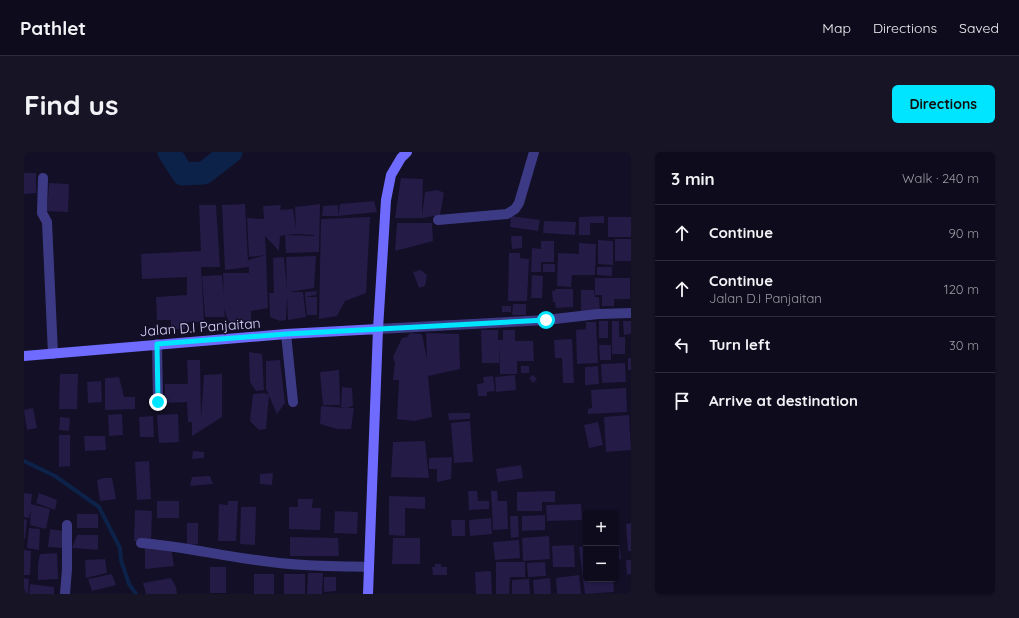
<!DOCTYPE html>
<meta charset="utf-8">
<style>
body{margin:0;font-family:Quicksand,sans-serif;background:#171425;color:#f1f3f6}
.controls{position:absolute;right:12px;bottom:12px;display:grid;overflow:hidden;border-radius:6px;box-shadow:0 1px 3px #0004}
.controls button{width:36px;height:36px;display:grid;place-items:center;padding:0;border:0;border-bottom:1px solid #2e2b3b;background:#0e0b1c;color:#f1f3f6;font:20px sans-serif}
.stop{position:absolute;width:12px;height:12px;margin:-9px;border:3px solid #00e5ff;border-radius:50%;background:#fff}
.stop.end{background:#00e5ff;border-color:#fff;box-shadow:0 1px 4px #0008}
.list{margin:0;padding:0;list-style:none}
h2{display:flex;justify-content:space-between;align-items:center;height:52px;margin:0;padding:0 16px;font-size:17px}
h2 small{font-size:13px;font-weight:400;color:#9b9ba3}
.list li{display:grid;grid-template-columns:26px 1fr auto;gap:12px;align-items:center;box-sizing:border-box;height:56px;padding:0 16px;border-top:1px solid #2e2b3b}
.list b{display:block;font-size:15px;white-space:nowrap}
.list p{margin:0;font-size:13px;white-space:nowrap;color:#9b9ba3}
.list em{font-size:13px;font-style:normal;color:#9b9ba3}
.icon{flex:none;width:22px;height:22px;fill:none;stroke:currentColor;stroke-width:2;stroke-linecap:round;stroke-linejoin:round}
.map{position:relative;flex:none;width:607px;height:442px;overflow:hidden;border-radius:6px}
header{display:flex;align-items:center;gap:24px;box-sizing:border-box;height:56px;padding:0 20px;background:#0e0b1c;border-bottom:1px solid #2e2b3b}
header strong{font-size:19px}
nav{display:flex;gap:22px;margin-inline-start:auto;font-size:14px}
.intro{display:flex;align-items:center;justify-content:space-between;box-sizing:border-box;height:96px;padding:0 24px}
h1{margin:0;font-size:28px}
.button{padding:10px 18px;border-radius:6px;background:#00e5ff;color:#111;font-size:14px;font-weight:700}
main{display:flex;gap:24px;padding:0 24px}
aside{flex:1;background:#0e0b1c;border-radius:6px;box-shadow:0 1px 3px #0004}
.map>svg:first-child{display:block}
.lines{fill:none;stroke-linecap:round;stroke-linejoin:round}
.stream{stroke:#0c2248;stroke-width:4}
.river{stroke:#0c2248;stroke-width:23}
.building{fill:#241b47;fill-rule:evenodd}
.street{stroke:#3d3a85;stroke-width:10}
.secondary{stroke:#6f6bff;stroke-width:10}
.route{stroke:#00e5ff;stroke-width:5}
.labels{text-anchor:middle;stroke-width:3;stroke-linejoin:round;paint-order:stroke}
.street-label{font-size:14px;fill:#d9d4ff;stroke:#130f26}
</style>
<header>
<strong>Pathlet</strong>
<nav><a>Map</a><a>Directions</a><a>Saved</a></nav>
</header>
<div class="intro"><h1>Find us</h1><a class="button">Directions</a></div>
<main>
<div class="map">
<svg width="607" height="442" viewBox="0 0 607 442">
<rect width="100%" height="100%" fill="#130f26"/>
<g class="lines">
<path class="stream" d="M0 309 31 324 75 355 96 396 97 408 105 432 112 442"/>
<path class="river" d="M145 0 159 22 180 21 207 0"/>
</g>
<path class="building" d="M0 21H12V41L0 42Z
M377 26 399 27 398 64 401 40 414 38 420 41 416 63 398 66H371Z
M25 31 45 32 44 60 23 59Z
M350 49 353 60 314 64 316 52Z
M221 52 224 108 242 103 244 156 227 159V171L211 174 204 168 200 157 201 165H181L178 124 198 123 200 143 199 121H225V115L201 118 198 53Z
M296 52 295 100 262 101 261 83 256 84 255 99 241 84 242 103 225 105 223 66 240 67 239 54 257 53 256 58 269 57 272 77 271 55ZM272 82 290 83V84L261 83Z
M175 53H192L196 115H177L180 170H161V177H147V168H133L132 145 163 143V125L118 127 117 102 177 99Z
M314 53V64H298L299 54Z
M487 64 516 68 514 79 486 75Z
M580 64V71H566V83H555V65Z
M346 65 342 141 321 149 313 164 295 167 297 67Z
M584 65H607V85H584Z
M520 69 552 70 551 83 519 81Z
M373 71H408L409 89 371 99Z
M487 84H498V96L488 97Z
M591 87H607V109H591Z
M574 88 589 89V113L574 112Z
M517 89H530V110H517V120H507L508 96 517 97Z
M555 91 572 92 571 123H548L547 135 533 134 534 101 555 102Z
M485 101H496V106L505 107 503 149H484Z
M292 104 290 136 265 140H279L282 165 264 168 263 144 262 168 256 169 246 165 245 141H250L249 106 260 105 263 137 262 105Z
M519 112H531V120H519Z
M573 115H588V124L573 123Z
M397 118 403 123 401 134 395 136 389 120Z
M508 123 519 124 518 146H507Z
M571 126H606V147H590V154H578V143H571Z
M531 137H549V155L532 156 531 150H529L528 139H531Z
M557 138H570L571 145H575L576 159H557Z
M293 139 292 143 281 145V140Z
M281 145H293V163H283Z
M489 152H502V163H488Z
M478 154H487V160H478Z
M575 169H584V186H575Z
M588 169H595V185H601V202H588Z
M599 169H607V182L600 183Z
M562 170H572L574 211 553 212 552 178 562 177Z
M457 178H474V188H479V178H491V189H509L510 209H493V222H476L475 192V211H458Z
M386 181 398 182 403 208 402 181 435 182 436 217 404 224 408 265 390 269 373 267 375 228H369L371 211 369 205 378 186 383 185Z
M548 187 550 231H539L538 206H531L530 188Z
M575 193H587V208H576Z
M225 200 238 202 240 238 232 239 226 230Z
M604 206H607V218H604Z
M163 208H176L177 266 180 223 198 222V265L168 284V270H164L163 250 141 251V232H164Z
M256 208 261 251 253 262 242 237V209Z
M601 211 602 230 578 231 577 212Z
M497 214H505V221H497Z
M574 214 575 232 561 233V215Z
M315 218 316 253H299L296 220Z
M36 222H54L53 257H35Z
M491 223 492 238 472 240 471 225Z
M509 223 513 227 509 231 505 226Z
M469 224 471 239 463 240V244H454L453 232 460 231 459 225Z
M95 225 100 245H111V257L81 258V226Z
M77 229 78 250 64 251 63 230Z
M318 235 328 236 329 254 323 256H330L327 277H313L296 272 297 254 322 256 317 255Z
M602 236 603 260 564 262V257L568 256 567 238Z
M240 241 245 243 242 277 235 278 226 269 229 242Z
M9 256 13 276 3 278 0 258Z
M424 261H446V267L425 268Z
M98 262 99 283 85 284 84 263Z
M154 262 155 290 135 291 133 263Z
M605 263 607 298 582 300 580 265Z
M129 264 130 285H116L115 265Z
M36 265 46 266 45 279 35 278Z
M446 269 449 310 430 311 427 271Z
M574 270 579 293 565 296 560 273Z
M35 283H46V314L35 315Z
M60 284H81L82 298 61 299Z
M401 289 405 326 367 325 369 290Z
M169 299 180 300V306L168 307Z
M428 305 427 327 413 330V317H405V306Z
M125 309 127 347 113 348 111 310Z
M497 313 499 326 474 330 472 317Z
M249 321 248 333 236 332V322Z
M186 324 189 332 166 334 168 325Z
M80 326H88L92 347 76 349 73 328Z
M444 339H453L454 349H465V357L445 358Z
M467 339H473L474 349H483L484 377 469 378Z
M531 339V350H518V359H493V340Z
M0 341 8 342 7 352 26 357 22 377 6 373 7 357 5 366 0 365Z
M15 341 33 348 31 358 12 351Z
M365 344 401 345V357L381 356V384L365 383Z
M274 347H289L288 356H297L296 378 265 377V355H274Z
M133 349H155V366H133Z
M204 349H214L212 389H194L195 352 204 353Z
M557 352 558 368 523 369 522 353Z
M217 355H232L231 393 216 392Z
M111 358 128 359 127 390 110 389Z
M311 359 334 360 333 382 310 381Z
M53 362H74V376H53Z
M521 363V378L498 379V364Z
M486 364H494L495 385 487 386Z
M467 366 468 382 446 384 445 368Z
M0 367 3 368 1 387 0 386Z
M427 368H441V384H428Z
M163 371H174V392L163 393Z
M607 371V399H604L602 372Z
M5 376 16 377 15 398 3 396Z
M26 377 39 379 38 396 24 395Z
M53 383H74V398L48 396Z
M525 384 526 407 499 409 498 386Z
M266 385 314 386 315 404H266Z
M369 386H396V412H368Z
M495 388 496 406 471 408 469 390Z
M592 390H595L597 407 592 408Z
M550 393 551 415H529L528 394Z
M562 394V427H589L590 440 561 442 555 395Z
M147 395 150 414 121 417V396Z
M0 398 7 399 6 423H0Z
M33 401 34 427 14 428V411L16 402Z
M81 407 83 421 62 426 61 408Z
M602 408H607V422L603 423Z
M472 410H501V425H486L485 442H472Z
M521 410 522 424 504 425 503 411Z
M411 412H417V415H423V423H409L408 415H411Z
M186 415H202V441H186Z
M467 419 468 442H452L451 420Z
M284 421H299L298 442H283Z
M88 422 92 433 68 439 64 427Z
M230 422H250V442H230Z
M260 422H281V442H260Z
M555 423 557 442H533L532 426Z
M300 425H312V439L300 440Z
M0 426 5 427 4 442H0Z
M147 426 152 435 153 442H122L119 431Z
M526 426 527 442H510L509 428Z
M505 427 506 442H488V428Z
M6 432 30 435V442H5Z"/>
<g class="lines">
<path class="street" d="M19 26 18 61 23 70 29 202
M414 68 483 62 491 57 495 51 510 0
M354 177 522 168 574 162 607 161
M262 182 269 250
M133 192 134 250
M117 391C156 394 193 403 232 408 270 414 307 414 345 415
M41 442 43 417V373"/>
<path class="secondary" d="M0 204 262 182 354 177
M344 442 354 177 362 48 367 23 377 6 383 0"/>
</g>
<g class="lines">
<path class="route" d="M134 250 133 192 262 182 522 168"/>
</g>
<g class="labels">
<g class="street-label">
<text transform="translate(176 175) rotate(-4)" y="5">Jalan D.I Panjaitan</text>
</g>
</g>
</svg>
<div class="controls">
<button>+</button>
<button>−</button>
</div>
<div class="stop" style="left:522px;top:168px"></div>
<div class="stop end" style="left:134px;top:250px"></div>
</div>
<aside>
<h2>3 min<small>Walk · 240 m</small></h2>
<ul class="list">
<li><svg class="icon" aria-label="ahead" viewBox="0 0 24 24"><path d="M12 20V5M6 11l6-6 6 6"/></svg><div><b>Continue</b></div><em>90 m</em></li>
<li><svg class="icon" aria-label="ahead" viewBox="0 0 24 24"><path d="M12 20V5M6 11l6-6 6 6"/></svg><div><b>Continue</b><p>Jalan D.I Panjaitan</p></div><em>120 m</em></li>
<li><svg class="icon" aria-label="left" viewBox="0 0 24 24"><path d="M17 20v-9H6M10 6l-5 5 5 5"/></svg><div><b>Turn left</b></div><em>30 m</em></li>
<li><svg class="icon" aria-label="arrive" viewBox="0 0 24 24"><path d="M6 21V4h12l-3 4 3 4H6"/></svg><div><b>Arrive at destination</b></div></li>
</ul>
</aside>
</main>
